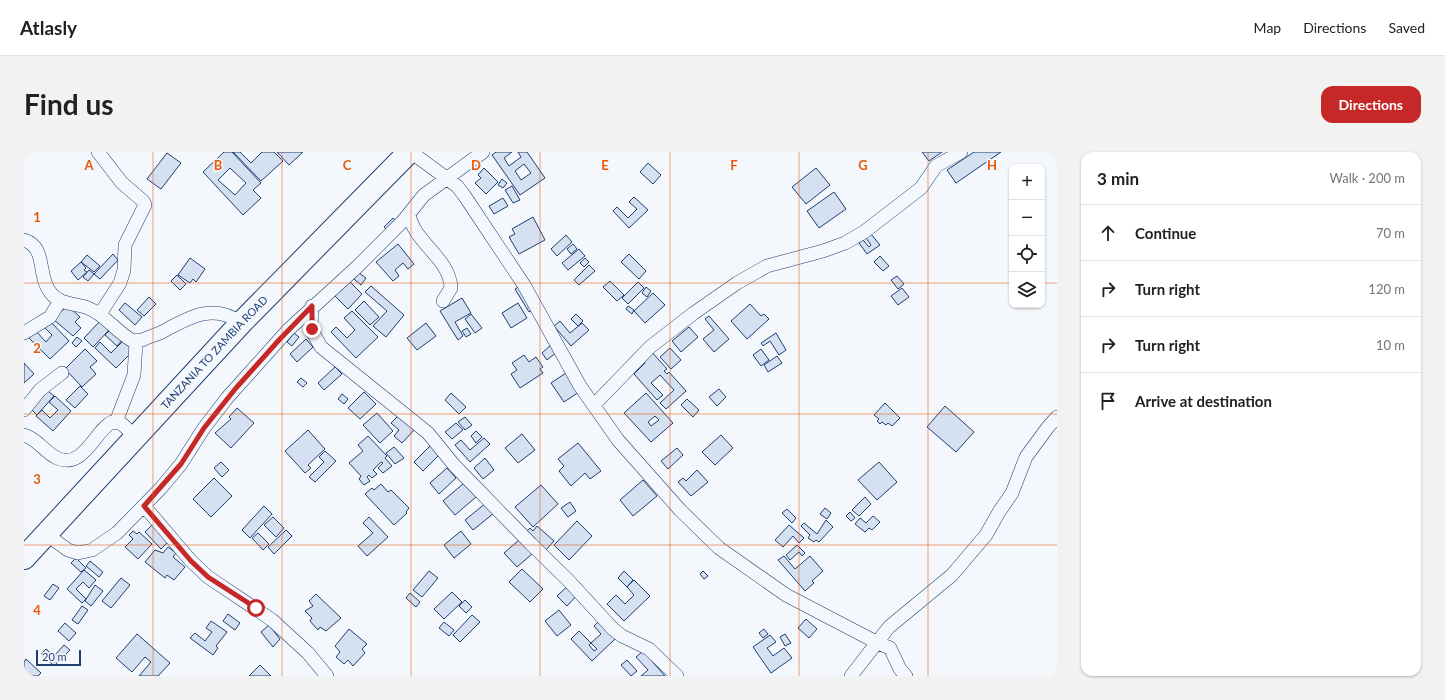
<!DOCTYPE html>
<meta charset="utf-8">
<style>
body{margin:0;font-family:Lato,sans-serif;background:#f2f2f2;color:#202124}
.controls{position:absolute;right:12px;top:12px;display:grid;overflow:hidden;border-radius:8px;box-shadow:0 1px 3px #0004}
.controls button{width:36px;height:36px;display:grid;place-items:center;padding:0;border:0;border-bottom:1px solid #e0e0e0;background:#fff;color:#202124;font:20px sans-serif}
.scale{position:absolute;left:12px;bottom:10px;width:45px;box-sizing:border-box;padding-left:4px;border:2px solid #1d3f73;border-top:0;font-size:11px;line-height:14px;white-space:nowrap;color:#1d3f73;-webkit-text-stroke:3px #f4f7fb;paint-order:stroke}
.stop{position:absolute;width:12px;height:12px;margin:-9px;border:3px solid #c62828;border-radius:50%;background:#fff}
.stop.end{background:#c62828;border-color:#fff;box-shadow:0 1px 4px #0008}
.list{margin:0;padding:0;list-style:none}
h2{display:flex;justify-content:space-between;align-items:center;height:52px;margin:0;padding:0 16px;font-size:17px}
h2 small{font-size:13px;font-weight:400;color:#757577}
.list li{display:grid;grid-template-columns:26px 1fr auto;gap:12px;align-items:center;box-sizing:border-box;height:56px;padding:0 16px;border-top:1px solid #e0e0e0}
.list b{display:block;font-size:15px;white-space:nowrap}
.list em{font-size:13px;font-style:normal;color:#757577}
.icon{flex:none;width:22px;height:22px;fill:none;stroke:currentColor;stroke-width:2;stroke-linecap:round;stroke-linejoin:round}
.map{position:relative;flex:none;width:1033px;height:524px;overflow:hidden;border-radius:12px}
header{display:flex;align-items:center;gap:24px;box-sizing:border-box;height:56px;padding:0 20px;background:#fff;border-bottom:1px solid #e0e0e0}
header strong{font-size:19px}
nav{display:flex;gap:22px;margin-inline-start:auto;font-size:14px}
.intro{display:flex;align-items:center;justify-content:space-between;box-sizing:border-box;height:96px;padding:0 24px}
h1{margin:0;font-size:28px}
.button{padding:10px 18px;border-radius:12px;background:#c62828;color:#fff;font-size:14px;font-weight:700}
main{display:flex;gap:24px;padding:0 24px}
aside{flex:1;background:#fff;border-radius:12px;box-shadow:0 1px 3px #0004}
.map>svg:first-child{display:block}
.building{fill:#d5e0f0;stroke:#1d3f73;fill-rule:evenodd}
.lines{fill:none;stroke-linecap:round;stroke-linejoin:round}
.minor-casing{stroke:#1d3f73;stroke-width:14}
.trunk-casing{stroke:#1d3f73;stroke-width:24}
.minor{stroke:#f4f7fb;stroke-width:13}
.trunk{stroke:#f4f7fb;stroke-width:22}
.route{stroke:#c62828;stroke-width:5}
.grid{fill:none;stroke:#e8590c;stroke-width:1;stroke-opacity:0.55}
.labels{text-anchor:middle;stroke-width:3;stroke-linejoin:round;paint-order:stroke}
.street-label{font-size:11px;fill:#1d3f73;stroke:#f4f7fb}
.grid-label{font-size:13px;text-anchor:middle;font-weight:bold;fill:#e8590c;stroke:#f4f7fb;stroke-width:3;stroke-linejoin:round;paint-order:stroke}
</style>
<header>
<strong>Atlasly</strong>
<nav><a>Map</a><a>Directions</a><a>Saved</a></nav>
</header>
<div class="intro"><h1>Find us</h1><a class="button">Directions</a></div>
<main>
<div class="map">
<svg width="1033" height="524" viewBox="0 0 1033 524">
<rect width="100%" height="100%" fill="#f4f7fb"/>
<path class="building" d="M200 0H208L237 31 229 38 237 46 219 63 179 20ZM206 16 222 31 211 43 194 28Z
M209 0H216L227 11 238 0H250L259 9 237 29Z
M253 0H279L265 13Z
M472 0H488L480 6 485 14 497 5 494 0H503L521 26 496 43 468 3ZM500 12 507 21 497 28 491 19Z
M898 0H918L905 9Z
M950 0H977L932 31 923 18Z
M143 1 157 11 137 37 123 27Z
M624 11 637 23 629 32 616 20Z
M460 16 474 30 462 42 451 31 457 26 454 23Z
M792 16 806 33 782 52 768 35Z
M478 27 483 31 479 36 474 33Z
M488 34 496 48 489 51 481 38Z
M810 40 822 57 795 76 783 59Z
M610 45 624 58 605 76 589 59 593 55 604 66 613 57 605 50Z
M479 46 484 54 470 62 465 54Z
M509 65 521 88 495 102 485 85 491 82 488 77Z
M369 66 375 72 366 81 360 75Z
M847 82 856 93 843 102 835 91 839 88 845 95 847 93 842 86Z
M542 83 548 90 533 104 527 97Z
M374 92 390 112 384 117 379 111 371 118 375 124 369 129 352 110Z
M549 92 553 97 547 102 543 97Z
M555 97 561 104 544 118 538 111Z
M89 102 94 108 76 127 70 122Z
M605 102 622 119 615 127 597 110Z
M63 103 76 114 70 120 57 110Z
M856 104 865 114 859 119 850 110Z
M166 106 181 117 172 130 169 127 166 131 154 123Z
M561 106 565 110 560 115 556 111Z
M57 110 62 116 60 118 63 120 54 128 47 119Z
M565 113 571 119 555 133 550 128Z
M65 118 70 122 64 129 59 125Z
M335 121 342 126 337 133 330 127Z
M153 123 162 132 156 138 147 129Z
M873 124 880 132 874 137 867 128Z
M324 128 338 142 324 157 310 143Z
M586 129 600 143 593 149 579 135Z
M614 130 620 136 604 152 598 146Z
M498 133 512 156 505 160 491 137Z
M347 134 380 163 362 185 349 174 363 159 341 140Z
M622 135 627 139 623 145 618 141Z
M878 136 885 145 874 153 867 144Z
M629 141 641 153 621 171 610 159Z
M125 145 132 152 120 164 113 158Z
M438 146 447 161 431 170 439 184 434 188 416 159Z
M340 149 355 165 346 173 331 158Z
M101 151 118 165 111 173 95 158Z
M494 151 503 166 487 176 478 161Z
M726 152 737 164 740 162 745 167 723 187 707 169Z
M43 153 56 165 51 170 57 176 49 184 30 168Z
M604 154 610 158 608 162 602 157Z
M328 159 354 185 332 206 307 180 312 175 323 186 331 178 320 166Z
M447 162 458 176 451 181 441 167Z
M552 162 559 169 554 174 547 167Z
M685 164 705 187 690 200 679 187 690 178 681 167Z
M24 167 45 189 26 207 5 186 12 179 22 190 28 183 18 173Z
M77 168 86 177 69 195 60 186Z
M536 169 546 181 558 171 565 178 547 194 530 174Z
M402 171 412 184 393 198 383 186Z
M665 175 674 185 657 200 648 189Z
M88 176 99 187 93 194 81 183Z
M443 176 447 182 442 185 438 179Z
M270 181 275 185 268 194 263 190Z
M752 181 762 198 755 203 746 189 739 194 737 191Z
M53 185 58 189 52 195 48 191Z
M282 187 289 195 273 210 266 202Z
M100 188 110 198 92 216 71 196 76 190 87 201Z
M528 192 534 199 523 208 518 201Z
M646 196 657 208 647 217 636 205Z
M61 197 73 209 66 215 72 222 58 235 41 217Z
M737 197 745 208 737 214 729 203Z
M627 199 643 217 640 219 643 222 645 220 662 239 642 257 636 251 650 238 636 223 627 231 639 243 633 248 610 222 621 211 618 207Z
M500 203 505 210 512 205 519 215 516 217 519 221 496 236 487 222 493 218 488 211Z
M753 204 758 211 744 220 740 213Z
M0 211 10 222 0 231Z
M311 215 318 222 300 238 294 231Z
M542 221 555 240 540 250 527 231Z
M277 226 283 231 279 235 273 230Z
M56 234 64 242 51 256 42 248Z
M695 237 702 245 693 254 685 245Z
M23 238 30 244 13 263 6 256Z
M340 240 352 252 336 267 324 256Z
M427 241 442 255 435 262 421 248Z
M622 241 649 271 627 290 600 261ZM631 264 635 268 627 274 624 270Z
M318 242 324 247 320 252 314 247Z
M31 244 47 259 29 279 12 264 18 258 26 266 34 258 25 250Z
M663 247 675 258 669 265 657 253Z
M861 251 876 266 868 274 864 271 862 273 858 270 856 272 853 269 855 267 850 263Z
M921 254 950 280 932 300 903 275Z
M213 256 230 271 207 296 191 281 207 267 205 265Z
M353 261 369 279 356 291 339 273Z
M376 262 392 276 378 291 370 284 375 278 367 271Z
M441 265 448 273 441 278 434 270Z
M432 271 439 278 428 287 421 280Z
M284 278 301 297 284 313 287 316 281 321 261 299Z
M452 279 458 285 452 291 447 284Z
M498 282 511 298 494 311 481 296Z
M697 283 709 296 691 313 678 300Z
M344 284 363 304 361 306 368 314 359 321 354 316 359 311 357 310 349 318 353 322 348 326 345 323 343 325 346 329 340 333 335 327 337 324 325 311 339 299 334 293Z
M460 286 466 292 446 310 431 293 437 288 446 298Z
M554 291 577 319 566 327 561 321 547 334 535 319 540 314 534 307Z
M406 294 415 303 399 319 390 310Z
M370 295 380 306 371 312 362 301Z
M653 296 659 303 644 317 637 309Z
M301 299 312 309 291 330 285 325 300 310 295 305Z
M461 306 470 318 459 327 450 316Z
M197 310 205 318 198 325 190 316Z
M855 310 873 330 853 348 834 328Z
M423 316 432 326 415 342 406 331Z
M673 318 684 330 667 344 654 330 659 326 662 329Z
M190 326 208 344 187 365 169 347Z
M619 328 633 344 609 364 596 348Z
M440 331 452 345 431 363 419 349Z
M357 332 364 340 367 338 385 356 382 360 383 361 370 373 341 342 348 336 350 338Z
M517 333 534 352 509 375 491 355Z
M841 345 847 352 835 364 828 358Z
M546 350 552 359 544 365 537 356Z
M462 351 470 361 449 378 441 368Z
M240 354 248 362 226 386 218 378Z
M801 356 807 361 803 367 796 362Z
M763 357 772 366 768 371 758 361Z
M826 360 831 366 827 369 822 364Z
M849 364 856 370 848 378 845 376 841 380 831 372 836 366 842 371Z
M249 365 260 376 252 385 240 373Z
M345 365 364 385 343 404 334 394 349 381 339 371Z
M802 368 809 375 795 390 792 388 790 390 784 386 786 383 777 374 780 371 793 382Z
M553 369 568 384 545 408 530 393Z
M129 372 145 389 137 397 121 380Z
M765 373 780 386 775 391 769 384 759 395 751 388Z
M513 374 530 389 522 398 502 380 506 376 509 379Z
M262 378 268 384 250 402 244 395Z
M109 379 113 382 115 380 128 392 114 407 101 395 109 387 105 383Z
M437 379 447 392 430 406 420 393Z
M234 381 245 392 239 398 228 386Z
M495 388 508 402 493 415 480 401Z
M773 393 781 401 778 404 775 400 766 408 762 403Z
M144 395 152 401 149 405 161 415 150 428 143 423 141 426 121 410 131 398 139 401Z
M760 404 771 417 786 404 799 419 788 429 790 431 781 439 754 408Z
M52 406 62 416 57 420 47 411Z
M66 409 79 420 75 425 62 414Z
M498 417 519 437 506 450 485 430Z
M60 418 72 428 65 436 59 430 52 437 62 447 58 451 43 437Z
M405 419 414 426 398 445 389 438Z
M600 419 609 428 603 435 594 426Z
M679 419 684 424 680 427 676 422Z
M97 426 106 433 87 456 78 449Z
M610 428 626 444 600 469 583 452 592 443 601 452 610 443 603 435Z
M547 431 556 440 543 454 533 444Z
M29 432 35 436 26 448 20 444Z
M71 433 79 439 67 454 61 449Z
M428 440 438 450 420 467 410 457Z
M386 441 396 450 392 455 382 446Z
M292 442 317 466 302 479 296 475 294 478 286 469 288 466 281 459 289 454 285 449Z
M441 448 448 455 442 461 435 454Z
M58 454 64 458 54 472 48 468Z
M535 458 547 473 533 484 521 469Z
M204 462 216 471 211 478 199 469Z
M448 463 456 470 436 490 429 483Z
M782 467 793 477 785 486 774 476Z
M187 469 203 480 192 494 194 496 189 503 166 486 171 481 181 489 188 480 182 476Z
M420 470 430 478 425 484 415 476Z
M574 470 591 487 568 509 547 487 555 479 567 491 565 493 570 499 573 497 567 491 577 482 570 474Z
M41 471 52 481 45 489 34 479Z
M245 473 256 487 249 495 237 480Z
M325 477 343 492 338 497 341 501 329 514 324 508 320 512 312 505 316 500 311 494Z
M740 477 744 482 739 486 735 481Z
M113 482 146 511 134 524H115L127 510 121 505 108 520 92 506Z
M761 482 767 491 761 494 756 485Z
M746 483 752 490 743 496 749 504 760 496 768 506 747 521 729 495Z
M40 493 46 498 30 514 17 502 22 497 30 504Z
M619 499 641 524H617L624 518 612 505Z
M2 507 17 521 14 524H0V510Z
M603 508 613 519 607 524 597 513Z
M236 513 247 524H225Z"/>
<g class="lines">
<g class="minor-casing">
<path id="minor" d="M74 0 98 31 119 49 121 53 101 93 100 118 96 131 76 162
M387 0 433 34 440 43 500 133 556 234 594 288 656 358 695 396 762 443 852 490 866 496 876 517 882 524
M385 62C390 91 426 106 427 136L419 149
M0 88C23 95 13 123 26 140 35 153 51 151 64 156 82 163 92 180 109 189L118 188C124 185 132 183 138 180 164 166 190 150 217 171
M288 154 287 177 297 195 404 281 430 313 507 392 544 428 589 477 598 484 625 497 653 524
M0 181 26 165 36 149
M570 253 626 195 670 161 713 131 743 114 799 99 821 91 840 80 897 36 912 14 937 0
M0 258 16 238 38 221
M92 270 110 223 112 190
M0 283C14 287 20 300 33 306 60 318 71 278 88 270L98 272 112 285
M120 354 167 409 184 425 248 468 284 501 303 524
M22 382 44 398 54 401 68 398 93 381 137 336 157 312 180 276 203 246 264 178 333 115 379 69 400 43 459 0
M827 524 865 475 928 423 962 383 975 360 988 341 1002 305 1024 275 1033 265"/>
</g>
<g class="trunk-casing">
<g id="trunk">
<path id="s1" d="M0 406 217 171 385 0"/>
</g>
</g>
<use href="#minor" class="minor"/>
<use href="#trunk" class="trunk"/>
</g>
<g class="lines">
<path class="route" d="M232 456 184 425 167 409 120 354 157 312 180 276 212 236 255 188 288 154V177"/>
</g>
<path class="grid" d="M129 0V524M258 0V524M387 0V524M516 0V524M646 0V524M775 0V524M904 0V524M0 131H988M1018 131H1033M0 262H1033M0 393H1033"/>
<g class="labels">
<g class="street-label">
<text dy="4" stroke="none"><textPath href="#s1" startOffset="280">TANZANIA TO ZAMBIA ROAD</textPath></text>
</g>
</g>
<g class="grid-label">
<text x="65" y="18">A</text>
<text x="194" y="18">B</text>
<text x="323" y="18">C</text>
<text x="452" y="18">D</text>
<text x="581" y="18">E</text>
<text x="710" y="18">F</text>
<text x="839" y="18">G</text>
<text x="968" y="18">H</text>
<text x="13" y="70">1</text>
<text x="13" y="201">2</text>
<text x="13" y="332">3</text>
<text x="13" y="463">4</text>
</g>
</svg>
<div class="controls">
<button>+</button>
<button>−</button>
<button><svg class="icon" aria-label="locate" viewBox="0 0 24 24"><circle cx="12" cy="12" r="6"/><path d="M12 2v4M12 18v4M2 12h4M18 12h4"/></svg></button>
<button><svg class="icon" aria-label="layers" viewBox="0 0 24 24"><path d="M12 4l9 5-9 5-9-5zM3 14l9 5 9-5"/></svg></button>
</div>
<div class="scale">20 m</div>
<div class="stop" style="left:232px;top:456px"></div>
<div class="stop end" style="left:288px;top:177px"></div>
</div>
<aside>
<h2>3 min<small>Walk · 200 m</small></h2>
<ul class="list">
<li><svg class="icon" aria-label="ahead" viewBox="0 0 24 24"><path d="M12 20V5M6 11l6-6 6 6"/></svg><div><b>Continue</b></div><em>70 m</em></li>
<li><svg class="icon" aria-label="right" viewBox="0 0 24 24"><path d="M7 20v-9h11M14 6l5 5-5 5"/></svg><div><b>Turn right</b></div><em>120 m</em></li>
<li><svg class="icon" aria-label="right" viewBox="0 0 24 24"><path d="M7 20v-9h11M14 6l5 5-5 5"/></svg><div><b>Turn right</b></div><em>10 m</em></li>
<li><svg class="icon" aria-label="arrive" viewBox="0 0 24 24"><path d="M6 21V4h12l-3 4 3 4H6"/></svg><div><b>Arrive at destination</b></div></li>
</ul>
</aside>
</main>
